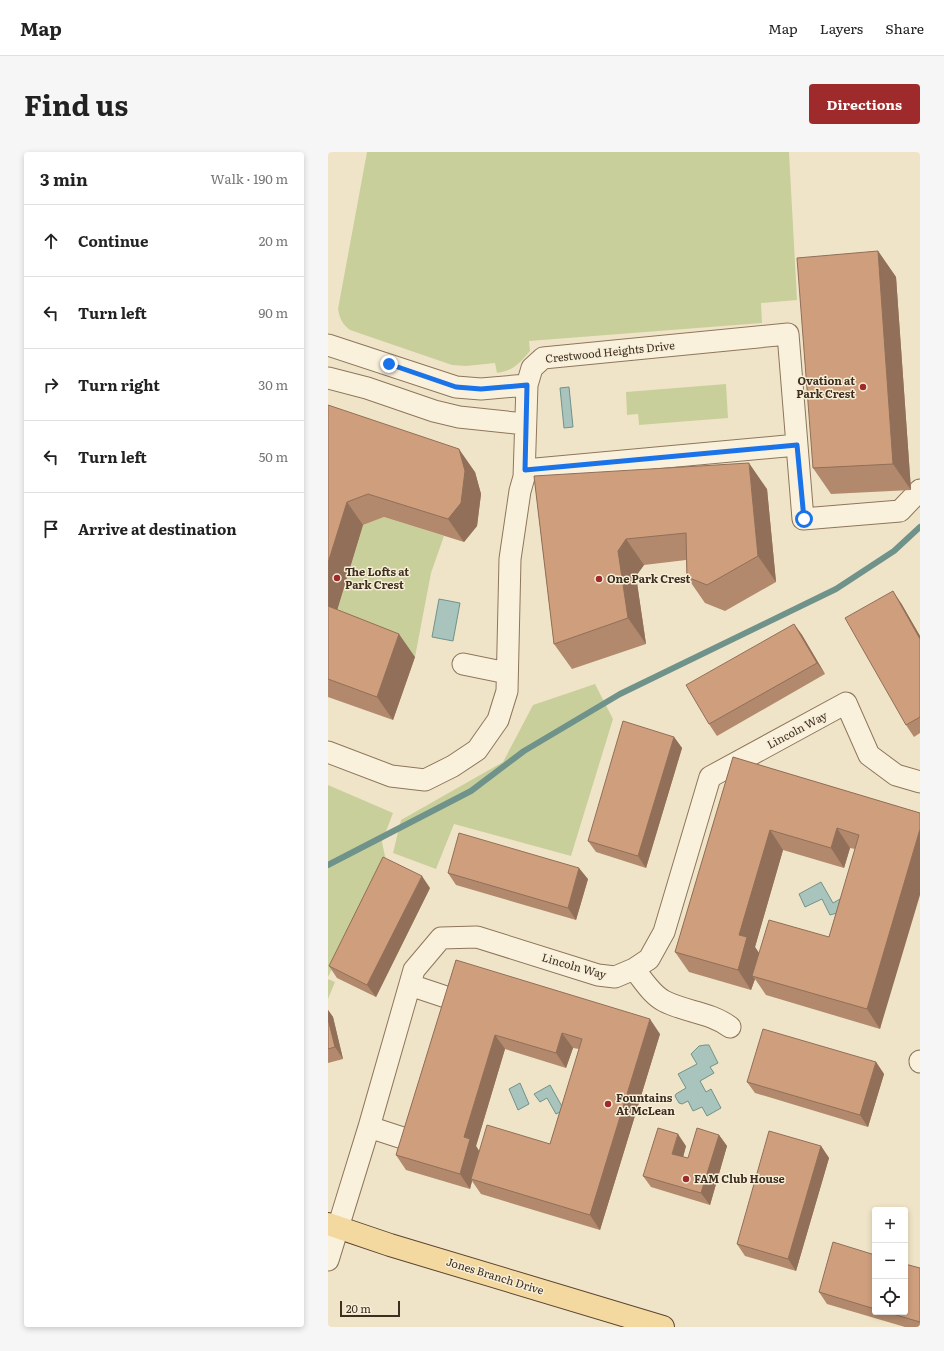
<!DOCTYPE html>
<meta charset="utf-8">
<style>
body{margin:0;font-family:Literata,serif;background:#f6f6f6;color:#222}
.controls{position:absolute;right:12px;bottom:12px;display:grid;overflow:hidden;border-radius:4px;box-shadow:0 2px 6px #0003}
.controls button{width:36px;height:36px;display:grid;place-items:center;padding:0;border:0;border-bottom:1px solid #e0e0e0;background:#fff;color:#222;font:20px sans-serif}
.scale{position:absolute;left:12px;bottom:10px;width:60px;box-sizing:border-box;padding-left:4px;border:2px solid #3d2e20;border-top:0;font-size:11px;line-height:14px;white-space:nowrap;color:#3d2e20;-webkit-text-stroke:3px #f7eed8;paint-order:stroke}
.stop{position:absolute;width:12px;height:12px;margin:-9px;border:3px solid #1a73e8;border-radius:50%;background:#fff}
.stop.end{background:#1a73e8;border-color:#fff;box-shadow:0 1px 4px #0008}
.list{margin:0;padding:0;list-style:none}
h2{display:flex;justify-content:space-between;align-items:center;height:52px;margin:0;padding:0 16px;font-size:17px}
h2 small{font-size:13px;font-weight:400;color:#767676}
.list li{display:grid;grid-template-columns:26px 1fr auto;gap:12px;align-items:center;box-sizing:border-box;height:72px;padding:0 16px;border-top:1px solid #e0e0e0}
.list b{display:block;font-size:15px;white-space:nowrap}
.list em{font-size:13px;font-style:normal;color:#767676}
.icon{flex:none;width:22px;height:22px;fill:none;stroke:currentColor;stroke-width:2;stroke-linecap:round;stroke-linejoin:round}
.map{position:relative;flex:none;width:592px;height:1175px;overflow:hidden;border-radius:4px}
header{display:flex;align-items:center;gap:24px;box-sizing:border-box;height:56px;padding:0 20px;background:#fff;border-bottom:1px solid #e0e0e0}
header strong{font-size:19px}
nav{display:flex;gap:22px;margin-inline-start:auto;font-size:14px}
.intro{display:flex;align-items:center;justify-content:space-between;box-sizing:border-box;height:96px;padding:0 24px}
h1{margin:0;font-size:28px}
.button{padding:10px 18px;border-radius:4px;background:#9e2a2b;color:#fff;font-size:14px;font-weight:700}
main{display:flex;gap:24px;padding:0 24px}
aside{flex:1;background:#fff;border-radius:4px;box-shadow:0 2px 6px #0003}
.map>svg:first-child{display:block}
.green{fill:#c9cf9b}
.water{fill:#a9c4bc;stroke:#6f938a}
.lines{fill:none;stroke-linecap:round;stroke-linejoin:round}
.stream{stroke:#6f938a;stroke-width:6}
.minor-casing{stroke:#8d765c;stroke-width:23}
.major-casing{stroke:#5b4430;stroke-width:24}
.minor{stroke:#faf1dc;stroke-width:21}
.major{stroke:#f3d9a0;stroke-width:22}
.wall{fill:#b2896c;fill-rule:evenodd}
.shaded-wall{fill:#916f58}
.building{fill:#cf9f7d;stroke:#916f58}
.route{stroke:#1a73e8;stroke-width:5}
.poi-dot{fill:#9e2a2b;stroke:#f7eed8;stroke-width:1.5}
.labels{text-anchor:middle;stroke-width:3;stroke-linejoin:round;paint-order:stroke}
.street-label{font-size:11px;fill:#3d2e20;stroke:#f7eed8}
.poi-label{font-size:11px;font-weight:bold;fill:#3d2e20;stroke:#f7eed8;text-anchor:start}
</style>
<header>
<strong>Map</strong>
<nav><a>Map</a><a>Layers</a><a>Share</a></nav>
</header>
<div class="intro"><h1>Find us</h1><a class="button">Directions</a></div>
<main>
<aside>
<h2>3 min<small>Walk · 190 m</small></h2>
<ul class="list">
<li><svg class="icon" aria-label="ahead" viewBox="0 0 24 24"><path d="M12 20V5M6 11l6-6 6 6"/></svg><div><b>Continue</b></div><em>20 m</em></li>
<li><svg class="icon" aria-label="left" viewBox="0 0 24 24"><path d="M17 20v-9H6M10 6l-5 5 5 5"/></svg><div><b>Turn left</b></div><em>90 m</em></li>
<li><svg class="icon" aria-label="right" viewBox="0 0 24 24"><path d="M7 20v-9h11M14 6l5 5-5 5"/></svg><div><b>Turn right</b></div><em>30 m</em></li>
<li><svg class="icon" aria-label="left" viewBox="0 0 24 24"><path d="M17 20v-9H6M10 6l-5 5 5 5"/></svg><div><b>Turn left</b></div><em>50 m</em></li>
<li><svg class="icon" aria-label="arrive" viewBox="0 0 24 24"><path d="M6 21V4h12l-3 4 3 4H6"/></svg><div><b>Arrive at destination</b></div></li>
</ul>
</aside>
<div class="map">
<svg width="592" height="1175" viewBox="0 0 592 1175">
<rect width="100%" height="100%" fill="#f0e4c8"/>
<path class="green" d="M39 0H461L469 148 433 151 434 171 201 189 202 199C192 211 185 219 169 221L167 211 138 214 124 213 22 178C14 172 12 167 10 157Z
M398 232 400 266 311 273 310 262 299 263 298 240Z
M56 365 116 384 103 421 87 505 14 476 8 462 35 373Z
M267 532 285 567 243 704 126 672 108 717 65 701 73 668 175 610 205 553Z
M0 633 65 661 54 690 58 709 0 825Z
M0 827 7 830 0 847Z"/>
<path class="water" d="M241 235 245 275 236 276 232 236Z
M111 447 132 451 125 489 104 485Z
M493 730 505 751 512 747 509 761 502 763 494 747 477 755 471 742Z
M377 893H381L390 911 382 915 386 921 372 929 378 940 383 937 393 956 379 964 374 955 365 959 360 949 354 952 351 951 347 944 348 942 358 936 350 922 369 912 363 902 371 894Z
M192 931 201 952 190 958 181 937Z
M222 933 236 958 228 962 219 946 212 950 206 942Z"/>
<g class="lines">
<path class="stream" d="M0 713 143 639 196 599 292 542 508 437 566 399 592 375"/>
<g class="minor-casing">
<path id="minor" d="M0 193 128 235 153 237 199 233
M0 226 39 236 106 259 131 265 197 272
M197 318 469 293
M135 512 179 521
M0 600 63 624 97 628 125 614 149 598 170 568 179 539 182 407 192 339 196 325 199 233 204 216 215 206 460 182 475 367 572 359 592 338
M306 817C315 828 324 843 336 849 357 860 382 860 402 875
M82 833 130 849
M592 909V910
M41 975 87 990
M0 1108 41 975 86 818 113 786 149 785 270 823 287 825 306 817 321 807 336 780 382 625 518 551 541 603 568 623 592 630"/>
</g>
<g class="major-casing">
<path id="major" d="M0 1072 62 1093 335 1175"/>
</g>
<use href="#minor" class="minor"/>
<use href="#major" class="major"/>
</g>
<path class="wall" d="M550 99 568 125 583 338 503 342 485 316Z
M0 253 147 320 153 342 149 374 136 390 56 365 35 373 9 458 87 505 65 568 0 545Z
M206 324 439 337 448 430 397 459 377 451 359 425 358 408 316 413 308 424 318 492 244 517 226 492Z
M573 451 592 484V581L586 585 578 573Z
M466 472 474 483 497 522 389 584 381 572Z
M346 585 354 596 318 716 268 700 260 689Z
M405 605 592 661 552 877 438 843 427 827 423 838 361 820 347 800ZM522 696 527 697 501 785 431 801 427 795 455 698 516 716Z
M120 721 260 727 248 768 128 733Z
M102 736 48 845 9 826 1 814Z
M128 808 332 882 272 1078 153 1042 144 1029 142 1037 78 1018 68 1003ZM245 896 251 897 222 992 151 999 148 994 177 897 238 916Z
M0 858 5 865 15 907 0 911Z
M548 910 556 922 540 975 427 941 419 930Z
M391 983 399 994 382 1053 323 1035 315 1024 358 994 355 1005 360 1006Z
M493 994 501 1006 468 1119 417 1104 409 1092Z
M547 1103V1160H577L592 1116V1175H577L499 1152 491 1140Z"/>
<path class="shaded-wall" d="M550 99 568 125 583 338 565 312Z
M131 297 147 320 153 342 149 374 136 390 120 367Z
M421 311 439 337 448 430 430 404Z
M19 350 35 373 8 462 0 457V411Z
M298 387 316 413 308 424 318 492 300 466 290 399Z
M565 439 573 451 592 484V487Z
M466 472 474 483 497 522 489 511Z
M71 482 87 505 65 568 49 545Z
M346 585 354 596 318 716 310 704Z
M509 676 522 696 516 716 503 696Z
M592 677V743L552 877 539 857Z
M442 678 455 698 427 795 433 804 424 824 427 827 423 838 410 818 411 783Z
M251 716 260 727 248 768 240 756Z
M94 724 102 736 48 845 39 833Z
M0 858 5 865 15 907 7 895 0 867Z
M322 867 332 882 272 1078 262 1063Z
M234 881 245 896 238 916 228 901Z
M167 883 177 897 148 994 153 1002 143 1027 144 1029 142 1037 132 1022 136 985Z
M548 910 556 922 540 975 532 963Z
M350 982 358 994 353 1013 344 1002Z
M391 983 399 994 382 1053 373 1041Z
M493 994 501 1006 468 1119 460 1107Z"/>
<path class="building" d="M550 99 565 312 485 316 469 106Z
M0 253 131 297 137 319 133 351 120 367 40 342 19 350 0 411Z
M421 311 430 404 379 433 359 425 358 381 298 387 290 399 300 466 226 492 206 324Z
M565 439 592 487V565L578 573 517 466Z
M0 454 71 482 49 545 0 527Z
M466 472 489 511 381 572 358 533Z
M295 569 346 585 310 704 260 689Z
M405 605 592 661V677L539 857 424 824 441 768 501 785 531 683 509 676 503 696 442 678 411 783 419 785 410 818 347 800Z
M131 681 251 716 240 756 120 721Z
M55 705 94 724 39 833 1 814Z
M128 808 322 867 262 1063 143 1027 159 973 222 992 254 887 234 881 228 901 167 883 136 985 142 987 132 1022 68 1003Z
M0 867 7 895 0 897Z
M435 877 548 910 532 963 419 930Z
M330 976 350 982 344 1002 360 1006 369 976 391 983 373 1041 315 1024Z
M441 979 493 994 460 1107 409 1092Z
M505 1090 547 1103V1157L491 1140Z
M577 1112 592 1116V1170L558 1160H577Z"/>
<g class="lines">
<path class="route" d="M61 212 128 235 153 237 199 233 197 318 469 293 476 367"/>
</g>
<g class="poi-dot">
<circle cx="535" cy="235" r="4"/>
<circle cx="9" cy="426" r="4"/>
<circle cx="271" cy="427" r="4"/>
<circle cx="280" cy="952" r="4"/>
<circle cx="358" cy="1027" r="4"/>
</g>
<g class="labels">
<g class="street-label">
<text transform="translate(282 200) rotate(-6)" y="4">Crestwood Heights Drive</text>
<text transform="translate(469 578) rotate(-28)" y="4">Lincoln Way</text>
<text transform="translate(246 814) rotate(16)" y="4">Lincoln Way</text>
<text transform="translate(167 1124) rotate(17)" y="4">Jones Branch Drive</text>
</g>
<g class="poi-label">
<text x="527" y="233" text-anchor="end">Ovation at<tspan x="527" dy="13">Park Crest</tspan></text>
<text x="17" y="424">The Lofts at<tspan x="17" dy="13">Park Crest</tspan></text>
<text x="279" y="431">One Park Crest</text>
<text x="288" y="950">Fountains<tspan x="288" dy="13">At McLean</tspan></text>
<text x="366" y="1031">FAM Club House</text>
</g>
</g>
</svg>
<div class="controls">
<button>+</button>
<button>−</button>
<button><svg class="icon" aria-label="locate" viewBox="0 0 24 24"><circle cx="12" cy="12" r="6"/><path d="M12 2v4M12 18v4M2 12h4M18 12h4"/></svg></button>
</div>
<div class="scale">20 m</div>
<div class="stop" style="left:476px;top:367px"></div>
<div class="stop end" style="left:61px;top:212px"></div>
</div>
</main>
